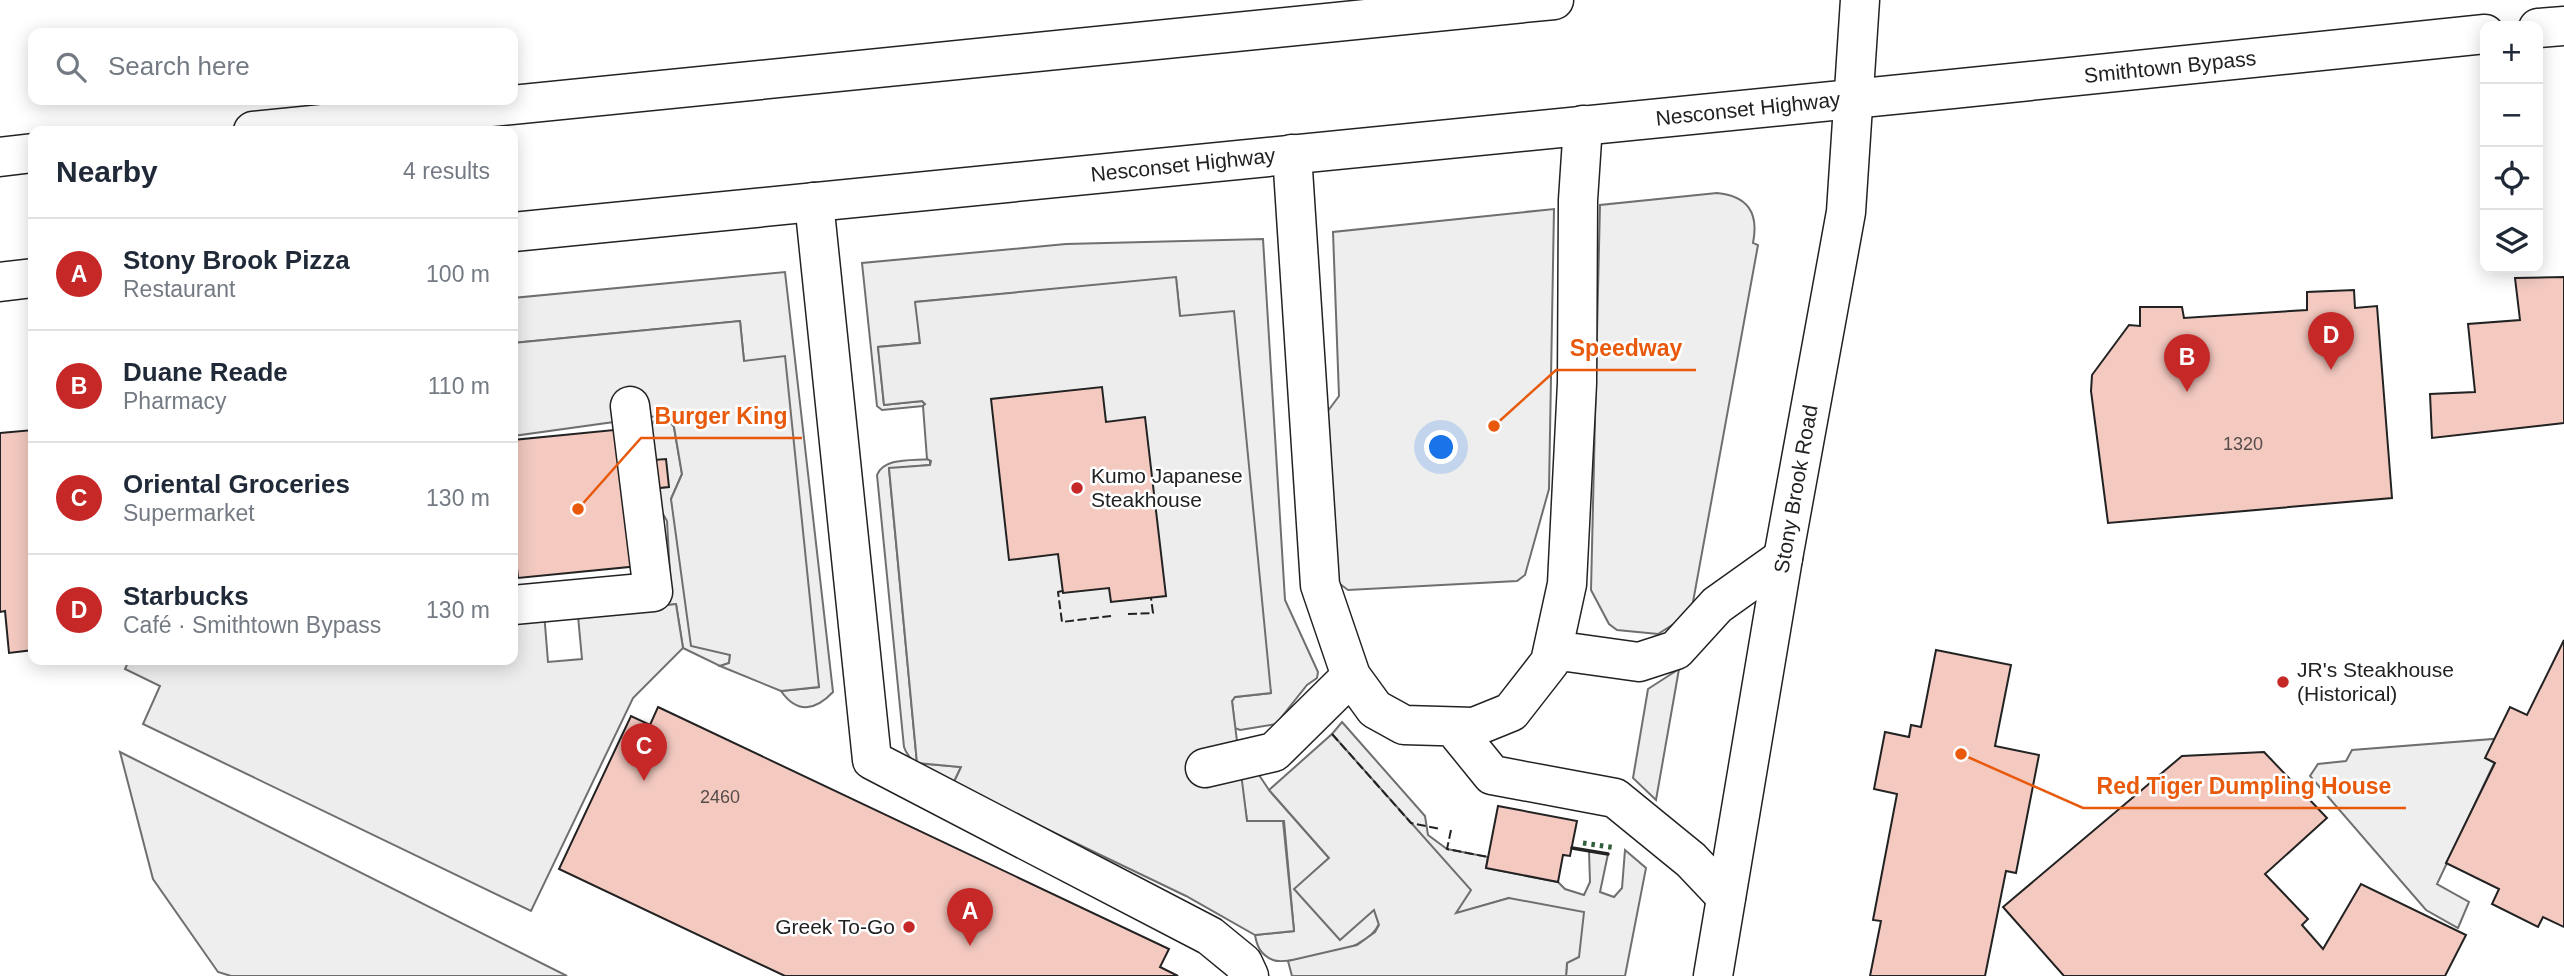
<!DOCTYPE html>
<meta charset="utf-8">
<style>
body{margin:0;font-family:Helvetica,sans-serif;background:#f2f2f3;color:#1f2937}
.controls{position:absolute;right:21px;top:21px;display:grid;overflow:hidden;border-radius:14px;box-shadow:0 4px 18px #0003}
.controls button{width:63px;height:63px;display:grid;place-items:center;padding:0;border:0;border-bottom:2px solid #e0e1e3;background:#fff;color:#1f2937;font:35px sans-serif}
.you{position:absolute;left:1442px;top:448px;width:24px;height:24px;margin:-18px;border:5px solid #fff;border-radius:50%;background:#1a73e8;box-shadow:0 0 0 10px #1a73e833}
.badge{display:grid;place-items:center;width:46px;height:46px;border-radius:50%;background:#c62828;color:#fff;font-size:23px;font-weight:700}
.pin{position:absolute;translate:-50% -58px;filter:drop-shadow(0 2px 4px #0008)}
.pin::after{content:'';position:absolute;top:37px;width:24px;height:21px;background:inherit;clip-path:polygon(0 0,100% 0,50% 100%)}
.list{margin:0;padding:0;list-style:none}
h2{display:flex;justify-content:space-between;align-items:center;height:91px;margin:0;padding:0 28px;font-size:30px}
h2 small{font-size:23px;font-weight:400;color:#747a83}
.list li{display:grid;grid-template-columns:46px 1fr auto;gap:21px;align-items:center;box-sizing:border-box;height:112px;padding:0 28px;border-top:2px solid #e0e1e3}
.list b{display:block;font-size:26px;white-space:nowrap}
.list p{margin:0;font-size:23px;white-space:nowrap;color:#747a83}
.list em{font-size:23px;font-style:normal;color:#747a83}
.icon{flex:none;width:38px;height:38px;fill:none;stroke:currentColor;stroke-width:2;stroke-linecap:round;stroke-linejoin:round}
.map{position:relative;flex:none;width:2564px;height:976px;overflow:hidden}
.search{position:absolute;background:#fff;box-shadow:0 4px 18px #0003;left:28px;top:28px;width:490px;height:77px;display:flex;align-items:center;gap:18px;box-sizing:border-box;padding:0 24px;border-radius:14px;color:#747a83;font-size:26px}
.panel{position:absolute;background:#fff;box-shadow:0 4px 18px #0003;left:28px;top:126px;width:490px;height:539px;border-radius:14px}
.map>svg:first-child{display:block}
.green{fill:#eee;stroke:#6f6f6f;stroke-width:2}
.parking{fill:#ededed;stroke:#6f6f6f;stroke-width:2}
.building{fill:#f3c9c0;stroke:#222;stroke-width:2}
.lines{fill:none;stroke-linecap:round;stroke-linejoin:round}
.minor-casing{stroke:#222;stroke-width:41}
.major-casing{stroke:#222;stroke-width:41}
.highway-casing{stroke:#222;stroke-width:41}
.minor{stroke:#fff;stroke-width:38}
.major{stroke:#fff;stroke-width:38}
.highway{stroke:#fff;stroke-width:38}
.hedge{stroke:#2f5e38;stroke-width:5;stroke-dasharray:3.5 5;stroke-linecap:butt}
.fence{stroke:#222;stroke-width:2;stroke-dasharray:9 3.5;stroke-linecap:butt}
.wall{stroke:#222;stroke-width:3.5}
.poi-dot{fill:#c62828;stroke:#fff;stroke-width:2.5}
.labels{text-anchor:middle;stroke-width:5;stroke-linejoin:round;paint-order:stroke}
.number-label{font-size:18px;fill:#564c4a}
.street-label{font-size:21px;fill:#222;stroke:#fff}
.poi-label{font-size:21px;fill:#222;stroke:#fff;text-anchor:start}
.leader{fill:none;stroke:#e8590c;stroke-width:2.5}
.callout-dot{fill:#e8590c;stroke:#fff;stroke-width:2.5}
.callout-label{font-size:23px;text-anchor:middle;font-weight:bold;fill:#e8590c;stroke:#fff;stroke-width:5;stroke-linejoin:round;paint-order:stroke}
</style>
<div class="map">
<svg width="2564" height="976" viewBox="0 0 2564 976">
<rect width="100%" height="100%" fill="#fff"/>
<path class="green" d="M1717 193C1748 196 1759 213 1753 243L1758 245 1691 613 1658 634 1617 630 1609 624 1591 590 1600 205Z
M1554 209 1549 489 1525 575 1517 581 1348 590 1336 581 1319 423 1339 396 1333 232Z
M1263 239 1285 600 1318 672 1317 678 1307 685 1276 724 1240 730 1235 728 1232 701 1235 697 1271 693 1180 316 1176 278 916 302 920 343 878 347 884 405 922 401 925 404 923 406 882 410 877 406 862 263 1066 244Z
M785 272 833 692C815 711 797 714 781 691L819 687 744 361 740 321 513 343V298Z
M657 416 667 418 674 427 682 474 671 499 730 655 729 663 720 666 683 648 676 604 626 610 670 576 667 521 652 495 649 430Z
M930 459V465L889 469 917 763 961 767 953 784C937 775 910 766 904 747L877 475C884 457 913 461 930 459Z
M1679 669 1656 800 1633 778 1648 689Z
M1342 722 1425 816 1428 835 1447 849 1488 857 1486 868 1558 882 1565 889 1584 895 1590 882 1589 851 1608 854 1600 892 1614 897 1622 888 1625 850 1646 868 1625 976H1566L1567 963 1509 898 1455 914 1470 890 1332 734Z
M2506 738 2437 884 2469 902 2458 928 2426 910 2310 776 2318 764 2346 761 2352 750Z
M120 752 567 976H231L218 972 153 879Z
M1254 772 1259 775 1269 790 1329 858 1295 889 1374 910 1379 924C1375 933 1367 939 1359 943 1348 950 1285 965 1273 960 1261 955 1257 947 1255 935L1294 931 1284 821H1247L1241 780 1244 775Z"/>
<path class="parking" d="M1176 277 1180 316 1234 311 1271 693 1235 697 1232 701 1247 821H1283L1294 931 1255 935 1186 896 953 784 961 767 917 763 889 468 930 465 931 461 927 459 923 406 925 404 922 401 884 405 878 347 920 343 915 302Z
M740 321 744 361 785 356 819 687 781 691 720 666 729 663 730 655 691 646 671 499 682 474 674 427 667 418 657 416 513 436V343Z
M676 604 683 648 633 698 531 911 143 724 160 686 125 669 129 660H513V615L544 612 548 662 582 659 578 616Z
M1332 734 1471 890 1456 913 1509 898 1584 912 1579 957 1567 963 1566 976H1292L1288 961 1357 945 1375 932 1379 925 1374 910 1340 940 1294 889 1329 858 1269 790Z"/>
<path class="building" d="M2564 277V423L2432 438 2430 394 2475 392 2468 324 2520 320 2515 278Z
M2354 290 2355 308 2377 306 2392 498 2108 523 2091 391 2092 375 2129 325 2140 326V307H2182L2184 318 2307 310V292Z
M1102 387 1106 422 1145 417 1166 596 1111 602 1109 588 1063 593 1058 554 1009 560 991 399Z
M624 429 628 462 666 459 669 487 641 490 649 565 518 578 513 528V440Z
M33 430V650L9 653 5 611 0 612V433Z
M2564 640V927L2543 917 2538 927 2492 904 2499 889 2446 863 2495 763 2485 758 2510 707 2527 715Z
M1936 650 2011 665 1995 746 2039 755 2016 873 2006 871 1985 976H1870L1881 921 1873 920 1897 794 1874 789 1885 732 1909 737 1911 725 1921 727Z
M658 707 1169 949 1160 967 1178 976H785L559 869 631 716 650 725Z
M2264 752 2327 818 2265 874 2308 919 2302 925 2323 949 2361 884 2466 935 2445 976H2064L2003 907 2182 756Z
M1498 806 1577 821 1570 856 1563 855 1558 882 1486 868Z"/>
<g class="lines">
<g class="minor-casing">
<path id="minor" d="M1292 154 1320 585 1351 676 1375 709 1404 725 1474 727 1511 712 1550 662 1567 584 1577 383 1578 200 1583 125
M814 202 872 760 1210 936 1243 963 1249 976
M513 605 653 592 630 406
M1553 650 1639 662 1676 650 1717 605 1783 558
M1453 727 1492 775 1615 798 1691 860 1726 897
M1205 768 1274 752 1351 676"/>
</g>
<g class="major-casing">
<path id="major" d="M1713 976 1783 558 1846 212 1860 0"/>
</g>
<g class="highway-casing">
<path id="highway" d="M2538 28 2564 26
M253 131 1554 0
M0 157 33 153
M513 232 1952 89 2485 34
M0 282 33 278"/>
</g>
<use href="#minor" class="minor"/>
<use href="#major" class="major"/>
<use href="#highway" class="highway"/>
<path class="hedge" d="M1583 843 1616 848"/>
<path class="fence" d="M1062 591 1058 592 1062 622 1111 616
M1128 614 1153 613 1151 598
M1332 734 1411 823 1440 829
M1451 830 1447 849 1488 857"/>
<path class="wall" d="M1572 848 1608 854"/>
</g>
<g class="poi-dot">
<circle cx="1077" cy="488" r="7"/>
<circle cx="2283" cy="682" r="7"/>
<circle cx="909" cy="927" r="7"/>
</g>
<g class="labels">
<g class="number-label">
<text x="2243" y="450">1320</text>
<text x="720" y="803">2460</text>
</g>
<g class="street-label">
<text transform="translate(2170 67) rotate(-6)" y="7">Smithtown Bypass</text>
<text transform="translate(1748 109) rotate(-6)" y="7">Nesconset Highway</text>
<text transform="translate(1183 165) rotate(-6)" y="7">Nesconset Highway</text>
<text transform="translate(1796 489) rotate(-80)" y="7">Stony Brook Road</text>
</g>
<g class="poi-label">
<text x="1091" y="483">Kumo Japanese<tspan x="1091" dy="24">Steakhouse</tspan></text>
<text x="2297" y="677">JR's Steakhouse<tspan x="2297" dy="24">(Historical)</tspan></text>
<text x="895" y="934" text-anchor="end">Greek To-Go</text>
</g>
</g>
<path class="leader" d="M1494 426L1556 370H1696M578 509L641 438H802M1961 754L2083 808H2406"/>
<g class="callout-dot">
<circle cx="1494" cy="426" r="7"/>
<circle cx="578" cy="509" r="7"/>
<circle cx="1961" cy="754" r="7"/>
</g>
<g class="callout-label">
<text x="1626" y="356">Speedway</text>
<text x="721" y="424">Burger King</text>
<text x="2244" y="794">Red Tiger Dumpling House</text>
</g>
</svg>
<div class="controls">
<button>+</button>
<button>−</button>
<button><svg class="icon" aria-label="locate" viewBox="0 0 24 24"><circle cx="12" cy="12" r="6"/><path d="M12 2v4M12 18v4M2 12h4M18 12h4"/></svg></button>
<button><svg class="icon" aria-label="layers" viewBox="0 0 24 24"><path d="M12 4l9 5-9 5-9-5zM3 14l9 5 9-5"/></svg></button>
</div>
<div class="you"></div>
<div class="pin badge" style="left:970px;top:946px">A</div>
<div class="pin badge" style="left:2187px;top:392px">B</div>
<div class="pin badge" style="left:644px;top:781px">C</div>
<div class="pin badge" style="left:2331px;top:370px">D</div>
<div class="search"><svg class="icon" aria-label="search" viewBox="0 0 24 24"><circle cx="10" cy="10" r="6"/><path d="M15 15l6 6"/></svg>Search here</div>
<section class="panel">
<h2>Nearby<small>4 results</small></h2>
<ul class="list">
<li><span class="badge">A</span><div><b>Stony Brook Pizza</b><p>Restaurant</p></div><em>100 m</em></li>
<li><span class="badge">B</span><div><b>Duane Reade</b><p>Pharmacy</p></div><em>110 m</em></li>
<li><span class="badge">C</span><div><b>Oriental Groceries</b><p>Supermarket</p></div><em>130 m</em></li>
<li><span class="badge">D</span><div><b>Starbucks</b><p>Café · Smithtown Bypass</p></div><em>130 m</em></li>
</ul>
</section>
</div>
